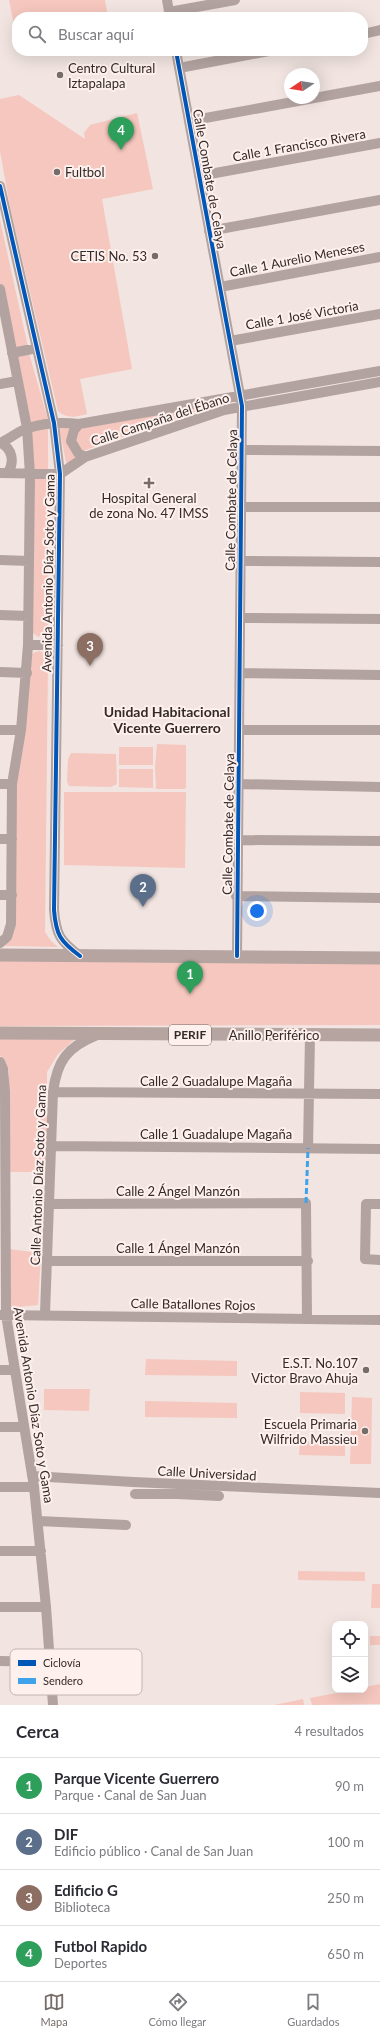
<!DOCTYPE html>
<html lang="es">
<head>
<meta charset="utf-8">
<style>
	:root { --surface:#fff; --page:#f7f7f7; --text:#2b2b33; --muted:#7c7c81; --line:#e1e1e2; --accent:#766c69 }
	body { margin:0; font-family:Lato,sans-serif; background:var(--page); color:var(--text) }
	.controls { position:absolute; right:12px; bottom:12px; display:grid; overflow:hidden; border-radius:8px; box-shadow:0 4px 16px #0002 }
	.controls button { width:36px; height:36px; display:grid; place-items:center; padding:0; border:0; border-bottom:1px solid var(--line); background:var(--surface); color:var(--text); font:20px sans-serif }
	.compass { position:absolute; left:284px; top:68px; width:36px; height:36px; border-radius:50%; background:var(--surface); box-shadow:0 4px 16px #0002; rotate:258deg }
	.you { position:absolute; left:257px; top:911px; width:14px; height:14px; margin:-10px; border:3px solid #fff; border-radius:50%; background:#1a73e8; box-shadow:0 0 0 6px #1a73e833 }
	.badge { display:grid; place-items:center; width:26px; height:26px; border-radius:50%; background:var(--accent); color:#fff; font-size:13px; font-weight:700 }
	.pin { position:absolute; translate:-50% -33px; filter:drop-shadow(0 1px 2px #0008) }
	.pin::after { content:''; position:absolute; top:21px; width:14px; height:12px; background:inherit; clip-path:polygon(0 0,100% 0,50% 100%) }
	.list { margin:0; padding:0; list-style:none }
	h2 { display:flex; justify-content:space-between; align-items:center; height:52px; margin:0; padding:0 16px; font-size:17px }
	h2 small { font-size:13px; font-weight:400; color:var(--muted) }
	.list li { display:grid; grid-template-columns:26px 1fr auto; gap:12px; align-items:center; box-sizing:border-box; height:56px; padding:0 16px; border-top:1px solid var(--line) }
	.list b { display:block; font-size:15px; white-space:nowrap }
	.list p { margin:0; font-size:13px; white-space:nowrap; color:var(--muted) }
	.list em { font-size:13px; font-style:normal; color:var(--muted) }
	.icon { flex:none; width:22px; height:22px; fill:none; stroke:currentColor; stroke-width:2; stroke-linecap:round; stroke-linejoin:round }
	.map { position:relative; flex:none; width:380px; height:1705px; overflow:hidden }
	.search { position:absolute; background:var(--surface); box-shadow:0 4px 16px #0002; left:12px; right:12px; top:12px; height:44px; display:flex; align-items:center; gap:10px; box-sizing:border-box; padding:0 14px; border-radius:16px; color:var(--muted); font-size:15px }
	.sheet { height:276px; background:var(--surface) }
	nav { display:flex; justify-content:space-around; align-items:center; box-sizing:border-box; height:56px; border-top:1px solid var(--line); background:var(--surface); font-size:11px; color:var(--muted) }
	nav a { display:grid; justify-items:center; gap:2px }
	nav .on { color:var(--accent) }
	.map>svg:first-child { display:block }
</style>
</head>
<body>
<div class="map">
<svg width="380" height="1705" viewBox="0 0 380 1705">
	<rect width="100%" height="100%" fill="#f1e4e1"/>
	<path fill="#f5c7be" d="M 9,0 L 105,0 L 108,17 L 17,17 L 16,35 Z
		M 19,95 L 85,139 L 84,133 L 90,125 L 137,113 L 153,189 L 102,199 L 132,369 L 80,379 L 87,414 C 76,417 67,419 58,411 L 10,207 L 0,151 L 0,99 Z
		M 0,220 L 28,347 L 12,350 L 0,284 Z
		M 29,353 L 48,420 L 26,425 L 13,356 Z
		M 223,402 L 83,451 L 77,447 L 74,434 L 78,429 Z
		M 48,427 L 48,626 L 46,633 L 38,637 L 32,632 L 31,430 Z
		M 59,427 L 71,428 C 66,439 68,451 78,459 L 67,467 Z
		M 39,651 L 45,653 L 48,658 L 45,932 L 51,941 L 58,947 L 5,946 L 12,932 L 14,787 L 30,659 L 33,653 Z
		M 157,744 L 186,745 L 186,788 L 184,789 L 156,789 L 155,767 Z
		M 119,747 L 153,747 L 153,765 L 119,765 Z
		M 71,753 L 116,754 L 117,784 L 111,787 L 69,786 L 67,782 L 68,759 Z
		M 119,769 L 153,769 L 153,788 L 119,787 Z
		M 64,792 L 186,792 L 185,868 L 64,865 Z
		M 0,959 L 380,964 L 380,1025 L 0,1026 Z
		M 0,1039 L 75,1039 L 58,1054 L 47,1072 L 47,1172 L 8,1172 L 9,1071 L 0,1055 Z
		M 8,1249 L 41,1253 L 38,1305 L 8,1308 Z
		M 146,1359 L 237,1361 L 237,1376 L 145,1375 Z
		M 44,1389 L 90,1389 L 89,1411 L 44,1410 Z
		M 300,1392 L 345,1393 L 345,1414 L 300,1413 Z
		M 352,1397 L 372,1398 L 371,1464 L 350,1464 Z
		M 145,1401 L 237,1403 L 237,1418 L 145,1417 Z
		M 300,1441 L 345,1443 L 345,1456 L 299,1455 Z
		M 298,1571 L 365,1572 L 365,1581 L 298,1580 Z
		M 372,1584 L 380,1584 L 380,1608 L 371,1608 Z
		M 370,1636 L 380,1636 L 380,1645 L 370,1645 Z
		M 380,1684 L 380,1704 L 312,1705 L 310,1698 L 352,1690 L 365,1690 L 365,1687 Z
		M 303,1699 L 304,1705 L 274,1705 Z"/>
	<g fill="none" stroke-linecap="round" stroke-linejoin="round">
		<path stroke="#b2a3a0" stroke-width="10" d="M 167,0 L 170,17
			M 169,12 L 235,0
			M 363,34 L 380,30
			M 176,51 L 242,406 L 237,956
			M 179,68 L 269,51
			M 189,121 L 380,86
			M 199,176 L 380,143
			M 0,186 L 54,423 L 60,474 L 54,910 C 56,935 60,941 80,956
			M 209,231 L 380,200
			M 220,287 L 380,257
			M 0,289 L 27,428 L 30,475 L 28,645 L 21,730 L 12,784 L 11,924 L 7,937 L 0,943
			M 230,341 L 380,314
			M 12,353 L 37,348
			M 0,384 L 17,381
			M 79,424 L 74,430 L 71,441 L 78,453 L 85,457
			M 0,443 C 9,439 20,430 28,428 C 44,423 62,422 79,424 L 380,371
			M 1,443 C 12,449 15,461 8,473
			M 242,450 L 380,451
			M 0,473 L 60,474 L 85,457 L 224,410 L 380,382
			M 242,507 L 380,507
			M 0,560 L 29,561
			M 241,561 L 380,562
			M 0,615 L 28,616
			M 240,618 L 380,619
			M 28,645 L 58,645
			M 0,672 L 27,673
			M 240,673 L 380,675
			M 0,730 L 21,730
			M 240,730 L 380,730
			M 0,784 L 12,784
			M 238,784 L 380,787
			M 0,839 L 12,839
			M 237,840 L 380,841
			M 0,895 L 12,895
			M 236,896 L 380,898
			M 0,1062 L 3,1069 L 5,1092 L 6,1315 L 34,1487 L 46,1607 L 53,1705
			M 53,1092 L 380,1094
			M 52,1146 L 380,1149
			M 308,1148 L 310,1035
			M 49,1204 L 306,1203 L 307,1318
			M 380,1204 L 366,1204 L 365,1259 L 380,1260
			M 48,1261 L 308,1261
			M 45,1314 L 53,1092 C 57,1061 67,1047 97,1035
			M 0,1315 L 380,1320
			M 0,1370 L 14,1370
			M 0,1427 L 24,1427
			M 32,1476 L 133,1482 L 380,1493
			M 0,1487 L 34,1487
			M 135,1494 L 177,1494 L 177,1484
			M 177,1494 L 219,1496
			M 38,1521 L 126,1525
			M 0,1551 L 41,1551
			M 0,1607 L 46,1607
			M 0,1661 L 50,1662"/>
		<path stroke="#b6a4a1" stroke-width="13" d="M 0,955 L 380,958
			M 0,1033 L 380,1035"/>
		<path stroke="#3ea3eb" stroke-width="3" stroke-dasharray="6 3" stroke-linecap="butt" d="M 306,1203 L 308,1148"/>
		<defs>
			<path id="cycleway" d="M 176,51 L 242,406 L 237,956
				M 0,186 L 54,423 L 60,474 L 54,910 C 56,935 60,941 80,956"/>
		</defs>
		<use href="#cycleway" stroke="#fef0ed" stroke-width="6"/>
		<use href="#cycleway" stroke="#0057b8" stroke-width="4"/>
	</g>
	<g fill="#766c69" stroke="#fef0ed" stroke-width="1.5">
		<circle cx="60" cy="75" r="4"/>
		<circle cx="57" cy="172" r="4"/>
		<circle cx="155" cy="256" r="4"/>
		<path d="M147 477h4v4h4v4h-4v4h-4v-4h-4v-4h4z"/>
		<circle cx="366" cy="1370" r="4"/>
		<circle cx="365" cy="1431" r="4"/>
	</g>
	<g text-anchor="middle" stroke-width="4" stroke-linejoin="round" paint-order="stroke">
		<rect fill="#fef0ed" stroke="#716664" stroke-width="1" x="169" y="1025" width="42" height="20" rx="3"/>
		<g font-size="12" font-weight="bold" fill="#342b29">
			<text x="190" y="1039">PERIF</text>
		</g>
		<g font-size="13" fill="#342b29" stroke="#fef0ed" text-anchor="end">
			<text x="68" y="73" text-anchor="start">Centro Cultural<tspan x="68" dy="15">Iztapalapa</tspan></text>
			<text x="65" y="177" text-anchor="start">Fultbol</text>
			<text x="147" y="261">CETIS No. 53</text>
			<text x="149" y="503" text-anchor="middle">Hospital General<tspan x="149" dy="15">de zona No. 47 IMSS</tspan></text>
			<text x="358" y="1368">E.S.T. No.107<tspan x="358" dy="15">Victor Bravo Ahuja</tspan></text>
			<text x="357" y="1429">Escuela Primaria<tspan x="357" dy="15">Wilfrido Massieu</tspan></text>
		</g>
		<g font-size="13" fill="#342b29" stroke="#fef0ed">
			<text transform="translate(299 145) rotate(-10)" y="5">Calle 1 Francisco Rivera</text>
			<text transform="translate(210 179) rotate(80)" y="5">Calle Combate de Celaya</text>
			<text transform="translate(297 259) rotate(-11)" y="5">Calle 1 Aurelio Meneses</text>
			<text transform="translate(302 315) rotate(-10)" y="5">Calle 1 José Victoria</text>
			<text transform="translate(160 419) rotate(-18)" y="5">Calle Campaña del Ébano</text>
			<text transform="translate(231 500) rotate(-89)" y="5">Calle Combate de Celaya</text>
			<text transform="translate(48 573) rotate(-89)" y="5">Avenida Antonio Díaz Soto y Gama</text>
			<text transform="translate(228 824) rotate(-89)" y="5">Calle Combate de Celaya</text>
			<text x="274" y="1040">Anillo Periférico</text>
			<text x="216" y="1086">Calle 2 Guadalupe Magaña</text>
			<text x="216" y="1139">Calle 1 Guadalupe Magaña</text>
			<text transform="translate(38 1175) rotate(-88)" y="5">Calle Antonio Díaz Soto y Gama</text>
			<text x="178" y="1196">Calle 2 Ángel Manzón</text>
			<text x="178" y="1253">Calle 1 Ángel Manzón</text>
			<text transform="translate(193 1304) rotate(1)" y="5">Calle Batallones Rojos</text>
			<text transform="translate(34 1405) rotate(81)" y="5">Avenida Antonio Díaz Soto y Gama</text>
			<text transform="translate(207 1473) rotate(3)" y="5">Calle Universidad</text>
		</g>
		<g font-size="14" font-weight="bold" fill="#342b29" stroke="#fef0ed">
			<text x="167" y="717">Unidad Habitacional<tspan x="167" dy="16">Vicente Guerrero</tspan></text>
		</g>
	</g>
	<rect x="10" y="1649" width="132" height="46" rx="6" fill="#fef0ed" stroke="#c1b5b2" stroke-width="1"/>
	<rect x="18" y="1660" width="18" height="6" fill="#0057b8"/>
	<rect x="18" y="1678" width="18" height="6" fill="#3ea3eb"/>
	<g font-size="11" fill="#342b29">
		<text x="43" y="1667">Ciclovía</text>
		<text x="43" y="1685">Sendero</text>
	</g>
</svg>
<div class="controls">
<button><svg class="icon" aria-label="locate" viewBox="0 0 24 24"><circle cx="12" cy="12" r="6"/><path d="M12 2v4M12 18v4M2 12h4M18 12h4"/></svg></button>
<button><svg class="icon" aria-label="layers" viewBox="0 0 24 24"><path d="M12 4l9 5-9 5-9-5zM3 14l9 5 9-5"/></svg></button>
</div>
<svg class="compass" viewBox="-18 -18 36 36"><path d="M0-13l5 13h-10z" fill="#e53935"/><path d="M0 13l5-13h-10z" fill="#7c7c81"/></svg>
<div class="you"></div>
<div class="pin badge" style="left:190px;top:994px;background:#2e9e5b">1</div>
<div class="pin badge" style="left:143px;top:907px;background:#5c6f8a">2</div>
<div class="pin badge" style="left:90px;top:666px;background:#8d6e63">3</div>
<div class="pin badge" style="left:121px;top:150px;background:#2e9e5b">4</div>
<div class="search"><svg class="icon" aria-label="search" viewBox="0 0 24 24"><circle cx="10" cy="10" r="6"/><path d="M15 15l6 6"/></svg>Buscar aquí</div>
</div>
<section class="sheet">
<h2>Cerca<small>4 resultados</small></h2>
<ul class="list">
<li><span class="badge" style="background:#2e9e5b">1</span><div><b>Parque Vicente Guerrero</b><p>Parque · Canal de San Juan</p></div><em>90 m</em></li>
<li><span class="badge" style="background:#5c6f8a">2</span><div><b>DIF</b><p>Edificio público · Canal de San Juan</p></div><em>100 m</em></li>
<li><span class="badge" style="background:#8d6e63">3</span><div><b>Edificio G</b><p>Biblioteca</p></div><em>250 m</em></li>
<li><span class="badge" style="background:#2e9e5b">4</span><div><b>Futbol Rapido</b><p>Deportes</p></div><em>650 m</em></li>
</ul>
</section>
<nav>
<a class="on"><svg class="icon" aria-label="map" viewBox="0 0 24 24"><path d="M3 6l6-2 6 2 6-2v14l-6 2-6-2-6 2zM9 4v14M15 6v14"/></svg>Mapa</a>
<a><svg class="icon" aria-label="directions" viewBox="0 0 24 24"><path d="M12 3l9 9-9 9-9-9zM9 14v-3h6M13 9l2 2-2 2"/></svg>Cómo llegar</a>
<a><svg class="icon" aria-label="saved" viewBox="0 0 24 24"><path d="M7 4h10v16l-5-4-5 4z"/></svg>Guardados</a>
</nav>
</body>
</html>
